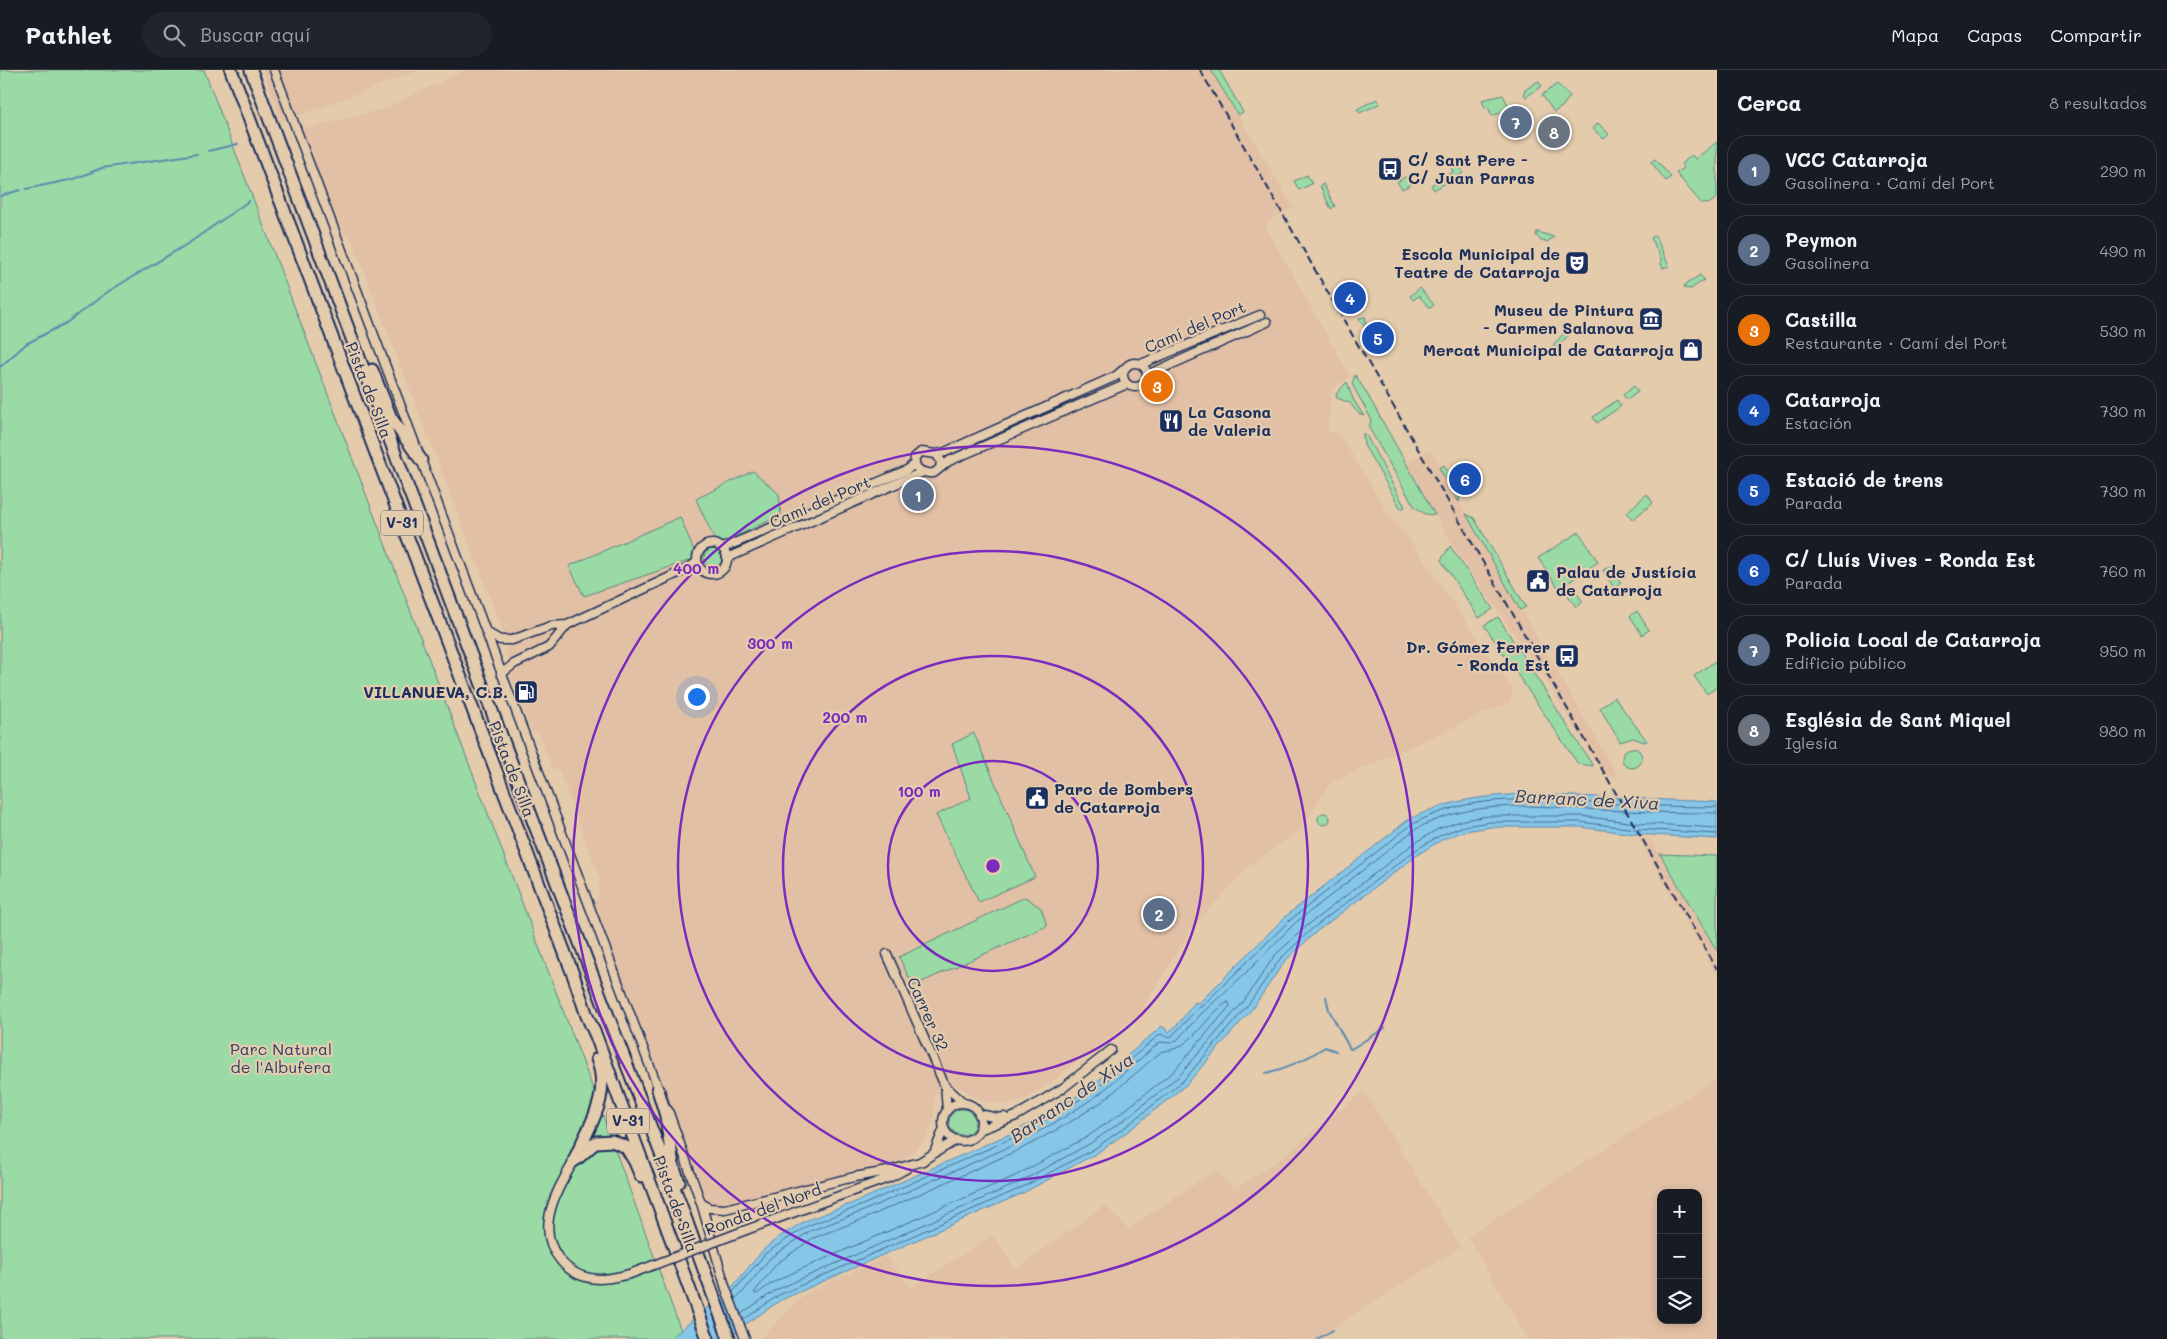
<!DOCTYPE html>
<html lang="es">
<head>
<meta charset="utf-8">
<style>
	:root { --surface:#171b24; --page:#20242c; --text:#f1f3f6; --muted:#9ea1a6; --line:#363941; --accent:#1a73e8 }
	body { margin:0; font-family:Mali,sans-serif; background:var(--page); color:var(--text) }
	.controls { position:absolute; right:15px; bottom:15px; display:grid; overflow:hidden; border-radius:10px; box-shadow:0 2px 8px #0003 }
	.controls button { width:45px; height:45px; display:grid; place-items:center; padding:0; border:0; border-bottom:1px solid var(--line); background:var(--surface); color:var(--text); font:25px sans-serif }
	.you { position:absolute; left:696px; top:626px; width:18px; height:18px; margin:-12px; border:4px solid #fff; border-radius:50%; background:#1a73e8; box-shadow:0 0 0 8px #1a73e833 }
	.badge { display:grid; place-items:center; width:32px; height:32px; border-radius:50%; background:var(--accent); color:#fff; font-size:16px; font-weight:700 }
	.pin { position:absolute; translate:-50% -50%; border:2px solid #fff; box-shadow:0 1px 5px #0006 }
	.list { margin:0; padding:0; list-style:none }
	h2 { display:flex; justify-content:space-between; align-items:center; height:65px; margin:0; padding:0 20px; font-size:21px }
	h2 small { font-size:16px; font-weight:400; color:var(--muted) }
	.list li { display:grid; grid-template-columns:32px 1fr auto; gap:15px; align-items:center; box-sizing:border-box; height:70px; margin:0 10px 10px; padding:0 10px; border:1px solid var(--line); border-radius:20px }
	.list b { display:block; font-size:19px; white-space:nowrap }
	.list p { margin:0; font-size:16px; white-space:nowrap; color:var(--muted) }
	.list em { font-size:16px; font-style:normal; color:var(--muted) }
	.icon { flex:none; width:28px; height:28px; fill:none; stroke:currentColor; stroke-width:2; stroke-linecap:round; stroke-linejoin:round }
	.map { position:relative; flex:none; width:1717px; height:1269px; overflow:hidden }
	header { display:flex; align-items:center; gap:30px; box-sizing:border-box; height:70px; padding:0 25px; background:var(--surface); border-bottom:1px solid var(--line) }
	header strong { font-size:24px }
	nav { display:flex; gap:28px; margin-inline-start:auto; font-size:18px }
	.search { width:350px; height:45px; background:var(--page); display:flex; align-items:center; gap:12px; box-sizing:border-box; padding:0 18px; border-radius:28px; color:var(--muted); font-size:19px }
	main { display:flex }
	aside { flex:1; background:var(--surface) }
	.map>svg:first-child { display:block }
</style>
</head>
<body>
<header>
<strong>Pathlet</strong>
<div class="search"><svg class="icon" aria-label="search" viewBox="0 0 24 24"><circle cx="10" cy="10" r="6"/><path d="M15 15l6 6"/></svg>Buscar aquí</div>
<nav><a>Mapa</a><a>Capas</a><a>Compartir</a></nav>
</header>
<main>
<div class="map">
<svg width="1717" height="1269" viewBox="0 0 1717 1269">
	<rect width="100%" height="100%" fill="#e4cbac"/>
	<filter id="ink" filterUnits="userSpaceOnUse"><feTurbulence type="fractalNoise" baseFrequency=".02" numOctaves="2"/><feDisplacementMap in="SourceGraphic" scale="10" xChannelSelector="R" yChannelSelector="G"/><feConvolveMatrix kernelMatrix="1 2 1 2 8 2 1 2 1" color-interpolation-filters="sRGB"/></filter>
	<g filter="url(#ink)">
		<path fill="#e2c0a5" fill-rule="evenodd" d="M 263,0 L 420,0 L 282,52 Z
			M 465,0 L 1211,0 L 1293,137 L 1267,151 L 1268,153 L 1265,156 L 1350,306 L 1331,320 L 1328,360 L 1340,365 L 1390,447 L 1412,473 L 1513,620 L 1510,632 L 1330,713 L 1300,760 L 1248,797 L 1192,858 L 1139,944 L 1039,1021 L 1022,1031 L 1006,1034 L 992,1033 L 980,1030 L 961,1018 L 934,1024 L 934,1048 L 925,1071 L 906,1088 L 888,1097 L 851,1103 L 723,1134 L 708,1132 L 596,838 L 595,832 L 598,826 L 600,809 L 558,698 L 552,700 L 538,661 L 532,663 L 510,605 L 502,558 L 350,165 L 342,167 L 302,59 L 384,39 Z
			M 1430,380 L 1459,432 L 1619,708 L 1603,704 L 1543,605 L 1455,479 L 1429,434 L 1406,394 Z
			M 1639,769 L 1651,769 L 1717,883 L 1717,906 Z
			M 1717,1008 L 1717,1269 L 1528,1269 L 1467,1166 ZM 1661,1123 L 1698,1123 L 1698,1250 L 1661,1250 Z
			M 1364,1021 L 1461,1177 L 1316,1269 L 760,1269 L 804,1225 L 886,1186 L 911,1218 L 993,1165 L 1016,1200 L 1105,1135 L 1128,1159 L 1216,1100 L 1234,1120 L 1277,1091 Z"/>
		<path fill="#99daa5" stroke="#5a8482" d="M 0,0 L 204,0 L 592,1016 L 684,1269 L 0,1269 Z
			M 1211,0 L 1219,0 L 1243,42 L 1238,45 Z
			M 1538,11 L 1542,16 L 1526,27 L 1524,24 L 1525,20 Z
			M 1557,14 L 1570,26 L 1562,37 L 1554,42 L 1542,25 Z
			M 1503,25 L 1510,39 L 1492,46 L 1488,37 L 1485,38 L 1482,30 Z
			M 1377,29 L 1379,34 L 1360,43 L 1357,39 Z
			M 1598,53 L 1609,64 L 1604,69 L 1593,59 Z
			M 1717,72 L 1717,128 L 1708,134 L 1701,133 L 1676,103 L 1684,98 L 1681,94 L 1692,85 L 1695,89 Z
			M 1655,89 L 1671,107 L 1666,111 L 1651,92 Z
			M 1460,93 L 1463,103 L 1434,120 L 1431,115 L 1453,102 L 1451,97 Z
			M 1307,105 L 1312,114 L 1299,120 L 1294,111 Z
			M 1407,106 L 1412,114 L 1402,119 L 1397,112 Z
			M 1323,114 L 1335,136 L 1331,139 L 1320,116 Z
			M 1537,162 L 1538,162 L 1554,167 L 1547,172 L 1541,171 L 1536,165 Z
			M 1655,165 L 1669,196 L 1663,198 L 1660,192 L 1662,191 L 1651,168 Z
			M 1700,205 L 1704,210 L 1691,219 L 1684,218 L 1685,215 Z
			M 1420,218 L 1434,235 L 1430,238 L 1419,226 L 1413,230 L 1410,226 Z
			M 1366,247 C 1363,258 1375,270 1377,281 L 1374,284 L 1369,275 L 1373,272 L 1359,248 Z
			M 1568,259 L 1571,263 L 1555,278 L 1553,275 Z
			M 1355,305 L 1366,322 L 1435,445 L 1425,444 L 1414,436 L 1369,358 L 1371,349 L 1369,345 L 1352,314 Z
			M 1347,312 L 1353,329 L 1364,346 L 1359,344 L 1350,333 L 1337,328 L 1336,324 Z
			M 1634,316 L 1638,322 L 1627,330 L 1623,325 Z
			M 1617,330 L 1621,336 L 1597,353 L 1593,347 Z
			M 1363,363 L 1367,367 L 1405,437 L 1401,439 L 1364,375 Z
			M 1444,395 L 1460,423 L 1459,432 L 1439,398 Z
			M 753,401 L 779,424 L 781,445 L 717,475 L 696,429 Z
			M 1647,424 L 1653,433 L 1632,450 L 1627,442 Z
			M 1466,444 L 1474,448 L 1526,537 L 1520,540 Z
			M 680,447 L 697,488 L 584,526 L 569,496 Z
			M 1579,462 L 1598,492 L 1559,519 L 1538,488 Z
			M 1450,476 L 1493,539 L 1479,548 L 1441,490 Z
			M704 488a9 9 0 1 1 18 0a9 9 0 1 1-18 0Z
			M 1610,496 L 1621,513 L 1614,518 L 1603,500 Z
			M 1574,519 L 1583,532 L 1576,537 L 1567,524 Z
			M 1637,541 L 1649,560 L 1642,565 L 1630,546 Z
			M 1498,547 L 1593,696 L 1578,694 L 1484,555 Z
			M 1717,590 L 1717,617 L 1707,624 L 1694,606 Z
			M 1614,627 L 1647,671 L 1645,672 L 1633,668 L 1620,672 L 1600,638 Z
			M 974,663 L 1035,807 L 979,832 L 936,745 L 971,728 L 952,674 Z
			M1622 688a10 10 0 1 1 20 0a10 10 0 1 1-20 0Z
			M1318 749a6 6 0 1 1 12 0a6 6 0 1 1-12 0Z
			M 1660,784 L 1717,786 L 1717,881 Z
			M 1025,827 L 1041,838 L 1047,856 L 913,916 L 899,887 Z
			M949 1052a13 13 0 1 1 26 0a13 13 0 1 1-26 0Z"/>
		<path fill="#86c7e7" stroke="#5b8ab0" d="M 1526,724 L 1717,732 L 1717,769 L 1635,764 L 1580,757 L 1491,757 L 1465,761 L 1443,769 L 1420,783 L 1316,862 L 1284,892 L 1253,938 L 1187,1014 L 1131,1059 L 1097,1083 L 1023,1123 L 781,1230 L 746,1254 L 728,1269 L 670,1269 L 734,1215 L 763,1180 L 779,1167 L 805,1151 L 858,1131 L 1014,1062 L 1058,1038 L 1092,1016 L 1162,956 L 1169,962 L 1178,954 L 1195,932 L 1199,933 L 1286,846 L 1408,750 C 1446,730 1484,726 1526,724 Z"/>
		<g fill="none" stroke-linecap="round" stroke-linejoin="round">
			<path stroke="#466c95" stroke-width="1" d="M 1228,932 L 1230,936 L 1174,1001 L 1120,1044 L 1087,1067 L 1015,1106 L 799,1200 L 772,1213 L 757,1224 L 754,1223 L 776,1194 L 813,1168 L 866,1148 L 1023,1078 L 1067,1054 L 1103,1031 L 1162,981 C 1192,981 1204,946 1228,932 Z
				M 733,1222 L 766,1183 L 807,1156 L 860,1136 L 1017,1066 L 1060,1042 L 1095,1020 L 1160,964 L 1168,967 L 1172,966 L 1197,939 L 1202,936 L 1290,850 L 1411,755 C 1468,723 1532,729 1594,733 C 1635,735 1676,737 1717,737
				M 735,1229 L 743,1222 L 770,1188 L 810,1161 L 863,1141 L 1020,1072 L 1063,1048 L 1098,1025 L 1160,972 L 1170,973 L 1176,971 L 1201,944 L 1252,897 L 1294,854 L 1414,760 C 1472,728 1538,736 1602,740 C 1640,742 1679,743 1717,743
				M 741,1244 L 776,1220 L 1018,1113 L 1091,1073 L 1124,1050 L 1179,1006 L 1244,931 L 1275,885 L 1309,854 L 1413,774 L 1438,759 L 1463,750 L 1489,746 L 1581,746 L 1636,753 L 1717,758
				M 743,1250 L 779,1225 L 1021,1118 L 1094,1079 L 1128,1055 L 1184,1010 L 1248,935 L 1280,889 L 1313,858 L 1417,779 L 1441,765 L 1464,756 L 1490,752 L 1580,752 L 1636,759 L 1717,764"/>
			<path stroke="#5b8ab0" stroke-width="2" d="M 208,81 L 238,74
				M 26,119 L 74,109 L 102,98 L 197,84
				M 0,126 L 20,120
				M 0,297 L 26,274 L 66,253 L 109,221 L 189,173 L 249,131
				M 1326,927 L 1329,940 L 1350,979
				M 1351,979 L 1385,958
				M 1266,1003 C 1288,998 1307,989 1325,977 L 1336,981
				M 1317,1269 L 1333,1260"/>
			<defs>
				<path id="tertiary" d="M 274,0 L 660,1023
					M1123 305a12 12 0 1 1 24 0a12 12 0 1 1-24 0Z
					M 1141,294 L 1260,245
					M 1146,309 L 1154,302 L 1267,252
					M 936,384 L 945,382 L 1116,306 L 1123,300
					M 940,398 L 941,391 L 936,384 L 921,382 L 915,387 C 913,399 922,404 934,403 L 949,391 L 1127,314
					M697 489a15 15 0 1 1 30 0a15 15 0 1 1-30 0Z
					M 723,478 L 907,400 L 914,394
					M 727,488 L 923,402
					M 486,562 L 500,570 L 512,570 L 551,556 L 567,555 L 687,499 L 697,492
					M 501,604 L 514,594 L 549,577 L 567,555
					M 887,884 L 945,1016 L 964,1033
					M 945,1016 L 947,1040
					M943 1052a19 19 0 1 1 38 0a19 19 0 1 1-38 0Z
					M 668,1040 L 701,1133 L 726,1219 L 745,1269
					M 979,1044 L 998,1048 L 1004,1047
					M 979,1060 L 1016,1046 L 1063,1018 L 1111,980
					M 934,1083 L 944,1058
					M 574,1091 C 564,1108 552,1128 549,1148 C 544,1180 567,1208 599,1209 C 610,1209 620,1206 630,1204
					M 920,1092 L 956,1070
					M 701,1133 L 709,1138 L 725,1139 L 854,1107 L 888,1101 L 923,1091
					M 746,1160 L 891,1107 L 906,1099"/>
				<path id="motorway" d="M 231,0 L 574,907 L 587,946 L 596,966 L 708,1269
					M 251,0 L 534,753 L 681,1136 L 729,1269
					M 372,300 L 391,348 L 421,390
					M 658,1020 L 666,1046 L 673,1096 L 679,1112
					M 577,1089 L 596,1072 L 612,1071 L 626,1077 L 635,1092 L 641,1106
					M 574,1091 C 588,1056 612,1028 597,989"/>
			</defs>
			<use href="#tertiary" stroke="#1b2f5e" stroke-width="11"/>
			<use href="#motorway" stroke="#1b2f5e" stroke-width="15"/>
			<use href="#tertiary" stroke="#e4cbac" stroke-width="8"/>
			<use href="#motorway" stroke="#e4cbac" stroke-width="11"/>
			<path stroke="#1b2f5e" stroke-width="2" stroke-dasharray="8 4" stroke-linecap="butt" d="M 1200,0 L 1717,899"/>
			<defs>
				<path id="tertiary-bridge" d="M 630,1204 L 746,1160"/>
			</defs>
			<use href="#tertiary-bridge" stroke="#1b2f5e" stroke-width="11" stroke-linecap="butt"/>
			<use href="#tertiary-bridge" stroke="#e4cbac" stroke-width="8"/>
		</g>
	</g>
	<g fill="none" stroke="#7b2cbf" stroke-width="2.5">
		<circle cx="993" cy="796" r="105"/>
		<circle cx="993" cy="796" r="210"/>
		<circle cx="993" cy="796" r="315"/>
		<circle cx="993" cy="796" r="420"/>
	</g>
	<defs>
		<symbol id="bus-square" viewBox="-11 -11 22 22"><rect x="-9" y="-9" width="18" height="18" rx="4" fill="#1b2f5e" stroke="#e4cbac"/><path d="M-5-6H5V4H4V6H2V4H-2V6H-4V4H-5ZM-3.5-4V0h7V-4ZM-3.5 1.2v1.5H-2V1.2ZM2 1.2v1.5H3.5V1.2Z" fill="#fff"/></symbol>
		<symbol id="theatre-square" viewBox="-11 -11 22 22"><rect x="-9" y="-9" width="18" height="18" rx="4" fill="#1b2f5e" stroke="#e4cbac"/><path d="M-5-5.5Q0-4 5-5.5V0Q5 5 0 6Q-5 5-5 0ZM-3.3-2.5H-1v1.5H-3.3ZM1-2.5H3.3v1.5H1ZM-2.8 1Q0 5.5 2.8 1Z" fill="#fff"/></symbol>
		<symbol id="museum-square" viewBox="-11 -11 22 22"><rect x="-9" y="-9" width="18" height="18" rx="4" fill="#1b2f5e" stroke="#e4cbac"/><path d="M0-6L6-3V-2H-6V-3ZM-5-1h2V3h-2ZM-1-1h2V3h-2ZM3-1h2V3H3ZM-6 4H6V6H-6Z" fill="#fff"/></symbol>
		<symbol id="shop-square" viewBox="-11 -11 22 22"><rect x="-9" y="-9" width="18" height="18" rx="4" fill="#1b2f5e" stroke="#e4cbac"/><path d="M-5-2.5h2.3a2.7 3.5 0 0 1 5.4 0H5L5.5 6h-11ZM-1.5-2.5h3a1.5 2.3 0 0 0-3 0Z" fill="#fff"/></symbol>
		<symbol id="restaurant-square" viewBox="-11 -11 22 22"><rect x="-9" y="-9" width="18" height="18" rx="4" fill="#1b2f5e" stroke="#e4cbac"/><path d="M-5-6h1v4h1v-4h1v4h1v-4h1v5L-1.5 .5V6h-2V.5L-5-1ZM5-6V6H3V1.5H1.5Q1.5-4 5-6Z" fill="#fff"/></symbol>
		<symbol id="civic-square" viewBox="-11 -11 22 22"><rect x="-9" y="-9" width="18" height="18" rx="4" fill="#1b2f5e" stroke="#e4cbac"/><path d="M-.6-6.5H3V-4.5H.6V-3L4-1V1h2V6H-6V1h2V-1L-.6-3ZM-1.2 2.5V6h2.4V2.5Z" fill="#fff"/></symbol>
		<symbol id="fuel-square" viewBox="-11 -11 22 22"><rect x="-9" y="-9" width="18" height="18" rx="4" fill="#1b2f5e" stroke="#e4cbac"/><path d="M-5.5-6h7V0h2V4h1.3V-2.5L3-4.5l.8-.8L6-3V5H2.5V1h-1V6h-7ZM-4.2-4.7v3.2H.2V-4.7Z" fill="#fff"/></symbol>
	</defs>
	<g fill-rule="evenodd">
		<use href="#bus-square" x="1376" y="85" width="28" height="28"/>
		<use href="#theatre-square" x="1563" y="179" width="28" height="28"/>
		<use href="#museum-square" x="1637" y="235" width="28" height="28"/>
		<use href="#shop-square" x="1677" y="266" width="28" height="28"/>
		<use href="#restaurant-square" x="1157" y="337" width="28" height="28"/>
		<use href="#civic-square" x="1524" y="497" width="28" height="28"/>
		<use href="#bus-square" x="1553" y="572" width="28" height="28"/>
		<use href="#fuel-square" x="512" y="608" width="28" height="28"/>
		<use href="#civic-square" x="1023" y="714" width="28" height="28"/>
	</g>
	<g text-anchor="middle" stroke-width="4.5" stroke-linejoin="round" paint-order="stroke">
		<g fill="#e4cbac" stroke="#575e75" stroke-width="1">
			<rect x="381" y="440.5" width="42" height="25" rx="4"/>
			<rect x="607" y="1038.5" width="42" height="25" rx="4"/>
		</g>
		<g font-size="15" font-weight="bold" fill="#1b2f5e">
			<text x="402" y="458">V-31</text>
			<text x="628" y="1056">V-31</text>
		</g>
		<g font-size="16" font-weight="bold" fill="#1b2f5e" stroke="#e4cbac" text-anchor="end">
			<text x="1408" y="96" text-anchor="start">C/ Sant Pere -<tspan x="1408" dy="18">C/ Juan Parras</tspan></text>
			<text x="1560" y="190">Escola Municipal de<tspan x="1560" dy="18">Teatre de Catarroja</tspan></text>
			<text x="1634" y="246">Museu de Pintura<tspan x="1634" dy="18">- Carmen Salanova</tspan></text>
			<text x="1674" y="286">Mercat Municipal de Catarroja</text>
			<text x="1188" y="348" text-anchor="start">La Casona<tspan x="1188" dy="18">de Valeria</tspan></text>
			<text x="1556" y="508" text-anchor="start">Palau de Justícia<tspan x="1556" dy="18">de Catarroja</tspan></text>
			<text x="1550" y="583">Dr. Gómez Ferrer<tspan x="1550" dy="18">- Ronda Est</tspan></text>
			<text x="508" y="628">VILLANUEVA, C.B.</text>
			<text x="1054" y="725" text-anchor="start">Parc de Bombers<tspan x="1054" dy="18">de Catarroja</tspan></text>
		</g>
		<g font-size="16" fill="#1b2f5e" stroke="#e4cbac">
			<text transform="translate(1195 257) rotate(-23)" y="6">Camí del Port</text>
			<text transform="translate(369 320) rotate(69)" y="6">Pista de Silla</text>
			<text transform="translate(820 432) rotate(-23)" y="6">Camí del Port</text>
			<text transform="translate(512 699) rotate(69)" y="6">Pista de Silla</text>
			<text transform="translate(928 944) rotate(66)" y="6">Carrer 32</text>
			<text transform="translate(676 1134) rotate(70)" y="6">Pista de Silla</text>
			<text transform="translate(763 1139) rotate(-20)" y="6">Ronda del Nord</text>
		</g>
		<g font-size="16" fill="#284065" stroke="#e4cbac">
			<text x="281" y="985">Parc Natural<tspan x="281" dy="18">de l'Albufera</tspan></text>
		</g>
		<g font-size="18" font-style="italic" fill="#263e6c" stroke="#e4cbac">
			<text transform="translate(1587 730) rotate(3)" y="6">Barranc de Xiva</text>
			<text transform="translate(1072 1028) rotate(-34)" y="6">Barranc de Xiva</text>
		</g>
	</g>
	<circle cx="993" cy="796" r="8" fill="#7b2cbf" stroke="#e4cbac" stroke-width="2.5"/>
	<g font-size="15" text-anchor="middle" font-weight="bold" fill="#7b2cbf" stroke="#e4cbac" stroke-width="4.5" stroke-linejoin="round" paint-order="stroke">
		<text x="696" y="504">400 m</text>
		<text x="770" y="579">300 m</text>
		<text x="845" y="653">200 m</text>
		<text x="919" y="727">100 m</text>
	</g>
</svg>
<div class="controls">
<button>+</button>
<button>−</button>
<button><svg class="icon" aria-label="layers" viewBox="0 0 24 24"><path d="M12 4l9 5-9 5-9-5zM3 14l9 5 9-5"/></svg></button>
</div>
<div class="you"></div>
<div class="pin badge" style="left:918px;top:425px;background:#5c6f8a">1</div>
<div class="pin badge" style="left:1159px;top:844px;background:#5c6f8a">2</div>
<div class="pin badge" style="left:1157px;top:316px;background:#e8710a">3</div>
<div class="pin badge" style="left:1350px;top:228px;background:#1a4fb4">4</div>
<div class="pin badge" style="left:1378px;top:268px;background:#1a4fb4">5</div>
<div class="pin badge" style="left:1465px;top:409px;background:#1a4fb4">6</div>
<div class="pin badge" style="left:1516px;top:52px;background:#5c6f8a">7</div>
<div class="pin badge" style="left:1554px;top:62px;background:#6b7280">8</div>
</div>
<aside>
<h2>Cerca<small>8 resultados</small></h2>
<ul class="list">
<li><span class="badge" style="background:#5c6f8a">1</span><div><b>VCC Catarroja</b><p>Gasolinera · Camí del Port</p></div><em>290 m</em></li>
<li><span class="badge" style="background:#5c6f8a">2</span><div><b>Peymon</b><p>Gasolinera</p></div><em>490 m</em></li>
<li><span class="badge" style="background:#e8710a">3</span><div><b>Castilla</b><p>Restaurante · Camí del Port</p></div><em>530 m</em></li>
<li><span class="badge" style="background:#1a4fb4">4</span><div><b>Catarroja</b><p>Estación</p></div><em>730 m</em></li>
<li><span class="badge" style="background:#1a4fb4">5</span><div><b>Estació de trens</b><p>Parada</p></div><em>730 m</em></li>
<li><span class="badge" style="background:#1a4fb4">6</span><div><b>C/ Lluís Vives - Ronda Est</b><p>Parada</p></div><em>760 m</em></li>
<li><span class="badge" style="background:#5c6f8a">7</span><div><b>Policia Local de Catarroja</b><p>Edificio público</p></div><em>950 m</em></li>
<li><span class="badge" style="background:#6b7280">8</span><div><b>Església de Sant Miquel</b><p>Iglesia</p></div><em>980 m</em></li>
</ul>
</aside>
</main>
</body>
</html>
